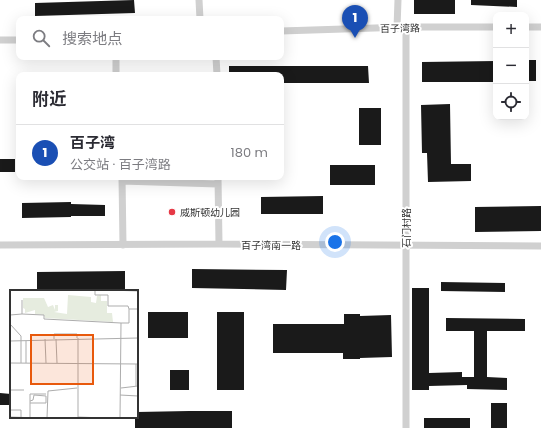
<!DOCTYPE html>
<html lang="zh">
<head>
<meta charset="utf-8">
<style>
	:root { --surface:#fff; --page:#f2f2f3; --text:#2b2b33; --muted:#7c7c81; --line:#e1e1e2; --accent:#e63946 }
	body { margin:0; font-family:Poppins,"Noto Sans SC",sans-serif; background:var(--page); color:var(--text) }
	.controls { position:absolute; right:12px; top:12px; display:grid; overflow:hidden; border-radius:8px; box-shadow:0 4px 16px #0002 }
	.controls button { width:36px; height:36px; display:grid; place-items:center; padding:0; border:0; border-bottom:1px solid var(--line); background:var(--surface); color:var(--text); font:20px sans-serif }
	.you { position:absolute; left:335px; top:242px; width:14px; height:14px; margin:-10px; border:3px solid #fff; border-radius:50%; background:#1a73e8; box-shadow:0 0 0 6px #1a73e833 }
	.badge { display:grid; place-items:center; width:26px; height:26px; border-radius:50%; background:var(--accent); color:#fff; font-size:13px; font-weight:700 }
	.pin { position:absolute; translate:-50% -33px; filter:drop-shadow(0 1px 2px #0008) }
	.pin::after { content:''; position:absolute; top:21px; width:14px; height:12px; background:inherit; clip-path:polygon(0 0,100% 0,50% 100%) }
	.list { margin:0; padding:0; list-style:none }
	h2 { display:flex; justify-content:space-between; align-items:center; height:52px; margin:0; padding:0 16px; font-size:17px }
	h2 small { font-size:13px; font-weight:400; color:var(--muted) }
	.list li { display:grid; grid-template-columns:26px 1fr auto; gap:12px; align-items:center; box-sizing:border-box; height:56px; padding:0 16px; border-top:1px solid var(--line) }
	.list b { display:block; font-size:15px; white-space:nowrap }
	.list p { margin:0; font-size:13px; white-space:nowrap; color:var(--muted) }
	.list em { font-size:13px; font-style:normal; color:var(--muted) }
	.icon { flex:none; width:22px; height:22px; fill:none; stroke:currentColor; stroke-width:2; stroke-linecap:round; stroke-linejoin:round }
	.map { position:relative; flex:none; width:541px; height:428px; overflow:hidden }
	.search { position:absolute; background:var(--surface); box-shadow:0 4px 16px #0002; left:16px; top:16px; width:268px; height:44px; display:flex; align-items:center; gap:10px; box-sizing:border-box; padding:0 14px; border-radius:8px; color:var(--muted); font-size:15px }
	.panel { position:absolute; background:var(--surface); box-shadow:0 4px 16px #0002; left:16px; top:72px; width:268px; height:108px; border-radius:8px }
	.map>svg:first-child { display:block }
</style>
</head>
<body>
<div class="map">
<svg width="541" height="428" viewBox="0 0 541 428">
	<rect width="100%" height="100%" fill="#fff"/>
	<path fill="#1a1a1a" d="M 134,0 L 135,13 L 35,16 L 35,3 Z
		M 414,0 L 455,0 L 455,14 L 414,14 Z
		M 471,0 L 517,0 L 517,7 L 471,5 Z
		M 526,60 L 536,60 L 536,81 L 526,81 Z
		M 496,61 L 496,82 L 422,82 L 422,62 Z
		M 229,66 L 368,66 L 369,83 L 281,83 L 281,75 L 229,75 Z
		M 450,104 L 451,164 L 471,164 L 471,181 L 428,182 L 427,153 L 422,153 L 421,105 Z
		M 359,108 L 381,108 L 381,145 L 359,145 Z
		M 0,159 L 15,159 L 15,172 L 0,172 Z
		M 330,165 L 375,165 L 375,185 L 330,185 Z
		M 323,196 L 323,214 L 261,214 L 261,197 Z
		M 71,202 L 71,204 L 105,205 L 105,216 L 71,216 L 71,217 L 22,218 L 22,203 Z
		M 541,206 L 541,231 L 475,232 L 475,207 Z
		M 192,269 L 287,270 L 286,290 L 192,288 Z
		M 125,271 L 125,289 L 37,290 L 37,272 Z
		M 441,282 L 505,283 L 505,292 L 441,291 Z
		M 412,288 L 429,288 L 429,373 L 462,372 L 462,377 L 474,377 L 474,331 L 446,331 L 446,318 L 525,319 L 525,331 L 487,331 L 487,377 L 507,378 L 507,390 L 467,389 L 467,385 L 429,386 L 429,390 L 412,390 Z
		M 148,312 L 188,312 L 188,338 L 148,338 Z
		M 217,312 L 244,312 L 244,390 L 217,390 Z
		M 344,314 L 360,314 L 360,316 L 391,315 L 392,357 L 360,358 L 360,359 L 343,359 L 343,353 L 273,353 L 273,324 L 344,324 Z
		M 170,370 L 189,370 L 189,390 L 170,390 Z
		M 0,393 L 11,394 L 11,405 L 0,405 Z
		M 491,403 L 507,403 L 507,428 L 491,428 Z
		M 189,411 L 232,411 L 232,428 L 135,428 L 135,417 L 137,417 L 137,412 Z
		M 424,418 L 470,418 L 470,428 L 424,428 Z"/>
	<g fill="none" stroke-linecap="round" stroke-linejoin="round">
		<path stroke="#d0d0d0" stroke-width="7" d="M 199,0 L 200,19
			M 406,27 L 406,428
			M 526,27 L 541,27
			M 397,28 L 398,0
			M 281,31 L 406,27 L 496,27
			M 0,40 L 19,40
			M 116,57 L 116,75
			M 216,57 L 217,75
			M 122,177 L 123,245
			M 218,177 L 219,244
			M 122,181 L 218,184
			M 0,245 L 219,244 L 541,246"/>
	</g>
	<circle fill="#e63946" stroke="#fff" stroke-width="1.5" cx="172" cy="212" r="4"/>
	<g text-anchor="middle" stroke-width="4" stroke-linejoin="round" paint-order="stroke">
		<g font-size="10" fill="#333" stroke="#fff">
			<text transform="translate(400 28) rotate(-1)" y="4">百子湾路</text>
			<text transform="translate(406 228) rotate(-90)" y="4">石门村路</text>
			<text x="271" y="249">百子湾南一路</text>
		</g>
		<g font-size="10" fill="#333" stroke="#fff" text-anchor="start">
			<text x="180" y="216">威斯顿幼儿园</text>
		</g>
	</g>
	<g transform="translate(10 290)">
		<rect width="128" height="128" fill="#fff"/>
		<path d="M 58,5 L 81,7 L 81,12 L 86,13 L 87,6 L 91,5 L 91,11 L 97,11 L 97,23 L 102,23 L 103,32 L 35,28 L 34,25 L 25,24 L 25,20 L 15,23 L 15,19 L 13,18 L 13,8 L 34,8 L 38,17 L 43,15 L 45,20 L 45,15 L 48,15 L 48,21 L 44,22 L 57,24 Z" fill="#e6ecdf"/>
		<path fill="none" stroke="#adadad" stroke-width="1" d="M 85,0 L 85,5 L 98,5 L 98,16 L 118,16 L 119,19M 100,0 L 128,1M 12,10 L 12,24 L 34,25 L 34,29 L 111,33 L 110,128M 0,25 L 12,24M 111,33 L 119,33 L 119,19 L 128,19M 0,34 L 11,46 L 11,73M 35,49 L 36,73M 44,49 L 44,44 L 67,44 L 67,48M 46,49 L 47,73M 0,51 L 128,48M 0,73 L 128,74M 16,73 L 16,51M 126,74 L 126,96M 111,98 L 128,96M 0,100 L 14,100M 110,105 L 128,106M 20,113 L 36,113 L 36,106 L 24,105 L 23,110 L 20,111M 0,120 L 11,120 L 11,127M 0,127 L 29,128M 68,127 L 94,128M 20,128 L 20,104 L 36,104M 37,128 L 38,101 L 67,98M 68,128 L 68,48"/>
		<path fill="#e8590c" fill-opacity="0.15" stroke="#e8590c" stroke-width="2" d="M 21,45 L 83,45 L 83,94 L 21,94 Z"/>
		<rect width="128" height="128" fill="none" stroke="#333" stroke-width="2"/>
	</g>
</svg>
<div class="controls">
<button>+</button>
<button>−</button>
<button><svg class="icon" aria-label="locate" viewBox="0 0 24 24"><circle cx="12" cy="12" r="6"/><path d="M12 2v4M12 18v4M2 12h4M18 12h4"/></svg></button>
</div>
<div class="you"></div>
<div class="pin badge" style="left:355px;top:38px;background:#1a4fb4">1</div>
<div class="search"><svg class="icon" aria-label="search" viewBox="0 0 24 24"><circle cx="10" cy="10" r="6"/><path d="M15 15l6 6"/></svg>搜索地点</div>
<section class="panel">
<h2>附近<small></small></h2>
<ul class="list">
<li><span class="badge" style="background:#1a4fb4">1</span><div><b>百子湾</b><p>公交站 · 百子湾路</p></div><em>180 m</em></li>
</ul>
</section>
</div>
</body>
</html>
